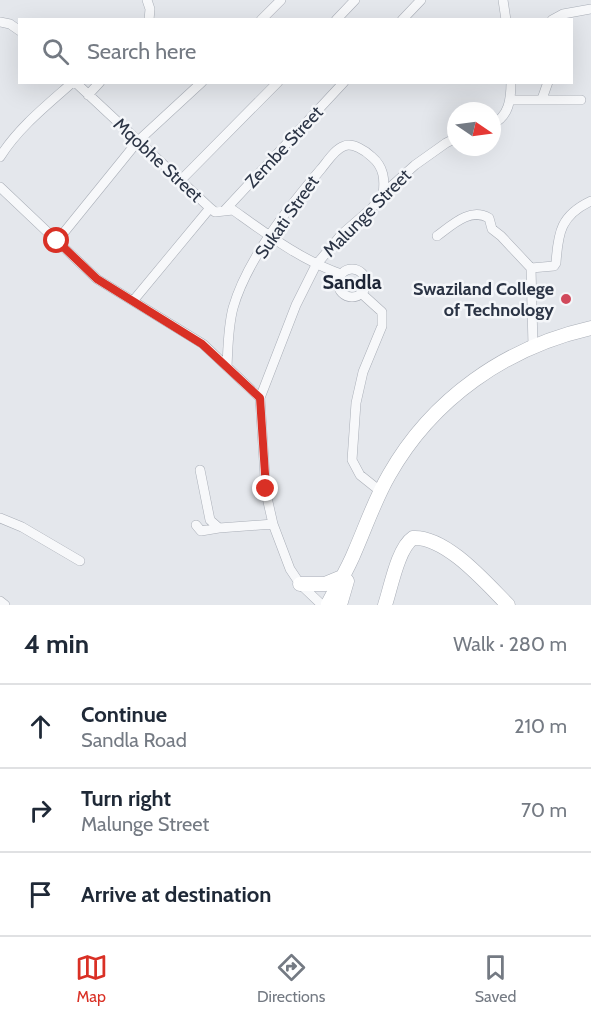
<!DOCTYPE html>
<html lang="en">
<head>
<meta charset="utf-8">
<style>
	:root { --surface:#fff; --page:#f2f2f3; --text:#1f2937; --muted:#747a83; --line:#e0e1e3; --accent:#d93025 }
	body { margin:0; font-family:Cabin,sans-serif; background:var(--page); color:var(--text) }
	.compass { position:absolute; left:447px; top:102px; width:54px; height:54px; border-radius:50%; background:var(--surface); box-shadow:0 6px 24px #0002; rotate:103deg }
	.stop { position:absolute; width:18px; height:18px; margin:-14px; border:4px solid #d93025; border-radius:50%; background:#fff }
	.stop.end { background:#d93025; border-color:#fff; box-shadow:0 2px 6px #0008 }
	.list { margin:0; padding:0; list-style:none }
	h2 { display:flex; justify-content:space-between; align-items:center; height:78px; margin:0; padding:0 24px; font-size:26px }
	h2 small { font-size:20px; font-weight:400; color:var(--muted) }
	.list li { display:grid; grid-template-columns:39px 1fr auto; gap:18px; align-items:center; box-sizing:border-box; height:84px; padding:0 24px; border-top:2px solid var(--line) }
	.list b { display:block; font-size:22px; white-space:nowrap }
	.list p { margin:0; font-size:20px; white-space:nowrap; color:var(--muted) }
	.list em { font-size:20px; font-style:normal; color:var(--muted) }
	.icon { flex:none; width:33px; height:33px; fill:none; stroke:currentColor; stroke-width:2; stroke-linecap:round; stroke-linejoin:round }
	.map { position:relative; flex:none; width:591px; height:605px; overflow:hidden }
	.search { position:absolute; background:var(--surface); box-shadow:0 6px 24px #0002; left:18px; right:18px; top:18px; height:66px; display:flex; align-items:center; gap:15px; box-sizing:border-box; padding:0 21px; border-radius:0px; color:var(--muted); font-size:22px }
	.sheet { height:330px; background:var(--surface) }
	nav { display:flex; justify-content:space-around; align-items:center; box-sizing:border-box; height:84px; border-top:2px solid var(--line); background:var(--surface); font-size:16px; color:var(--muted) }
	nav a { display:grid; justify-items:center; gap:3px }
	nav .on { color:var(--accent) }
	.map>svg:first-child { display:block }
</style>
</head>
<body>
<div class="map">
<svg width="591" height="605" viewBox="0 0 591 605">
	<rect width="100%" height="100%" fill="#e4e7ec"/>
	<g fill="none" stroke-linecap="round" stroke-linejoin="round">
		<defs>
			<path id="street" d="M 147,0 L 150,9 L 149,20
				M 503,0 L 506,20
				M 261,20 L 281,0
				M 336,20 L 355,0
				M 402,20 L 421,0
				M 552,20 L 563,14 L 591,9
				M 0,22 L 10,24 L 20,31
				M 75,82 L 210,208 L 215,212 L 233,210 C 268,235 301,260 341,274
				M 88,95 L 100,82
				M 542,99 L 548,82
				M 511,100 L 581,100
				M 492,124 C 509,117 511,99 511,82
				M 0,157 C 18,128 47,105 73,82
				M 180,181 L 278,82
				M 0,187 L 97,279 L 203,344 L 260,398
				M 224,211 L 344,82
				M 437,236 C 452,225 470,207 489,218 L 492,229 L 501,236 L 531,268
				M 57,241 L 138,141 L 202,82
				M338 283a14 14 0 1 1 28 0a14 14 0 1 1-28 0Z
				M 361,293 L 382,312 L 382,326 L 363,372 L 356,403 L 352,460 L 360,475 L 380,491
				M 133,301 L 210,208
				M 533,346 L 531,268 L 554,266 L 556,263 C 558,232 561,215 591,201
				M 227,367 C 228,347 228,327 233,308 C 247,259 289,207 321,169 C 327,162 335,149 344,146 C 352,142 366,151 372,157 C 384,167 385,180 383,194
				M 200,470 L 210,520 L 219,528 L 273,524
				M 0,518 L 22,527 L 80,561
				M 196,525 L 201,531 L 219,528
				M 0,601 L 5,605
				M 322,605 L 300,584 L 290,569 L 273,524 L 266,493 L 260,398 L 296,305 L 316,265 L 342,234 L 372,208 L 386,191 L 415,165 L 446,143 L 456,138"/>
			<path id="secondary" d="M 300,584 L 325,584 L 342,577
				M 328,604 C 337,586 348,569 355,551 C 366,526 375,499 389,475 C 432,399 506,347 591,328
				M 340,605 L 347,581
				M 385,605 C 391,587 398,548 413,538 C 446,536 486,583 508,605"/>
		</defs>
		<use href="#street" stroke="#a9aeb7" stroke-width="10"/>
		<use href="#secondary" stroke="#a9aeb7" stroke-width="15"/>
		<use href="#street" stroke="#f7f8fa" stroke-width="9"/>
		<use href="#secondary" stroke="#fff" stroke-width="14"/>
	</g>
	<g fill="none" stroke-linecap="round" stroke-linejoin="round">
		<path stroke="#d93025" stroke-width="8" d="M 57,241 L 97,279 L 202,344 L 260,398 L 266,489"/>
	</g>
	<circle fill="#d1495b" stroke="#f4f6f9" stroke-width="2" cx="566" cy="299" r="6"/>
	<g text-anchor="middle" stroke-width="5" stroke-linejoin="round" paint-order="stroke">
		<g font-size="18" fill="#2b3445" stroke="#f4f6f9">
			<text transform="translate(284 147) rotate(-47)" y="6">Zembe Street</text>
			<text transform="translate(158 160) rotate(43)" y="6">Mqobhe Street</text>
			<text transform="translate(367 213) rotate(-45)" y="6">Malunge Street</text>
			<text transform="translate(287 217) rotate(-55)" y="6">Sukati Street</text>
		</g>
		<g font-size="18" font-weight="bold" fill="#2b3445" stroke="#f4f6f9" text-anchor="end">
			<text x="554" y="295">Swaziland College<tspan x="554" dy="21">of Technology</tspan></text>
		</g>
		<g font-size="20" font-weight="bold" fill="#1d2536" stroke="#f4f6f9">
			<text x="352" y="289">Sandla</text>
		</g>
	</g>
</svg>
<svg class="compass" viewBox="-18 -18 36 36"><path d="M0-13l5 13h-10z" fill="#e53935"/><path d="M0 13l5-13h-10z" fill="#747a83"/></svg>
<div class="stop" style="left:57px;top:241px"></div>
<div class="stop end" style="left:266px;top:489px"></div>
<div class="search"><svg class="icon" aria-label="search" viewBox="0 0 24 24"><circle cx="10" cy="10" r="6"/><path d="M15 15l6 6"/></svg>Search here</div>
</div>
<section class="sheet">
<h2>4 min<small>Walk · 280 m</small></h2>
<ul class="list">
<li><svg class="icon" aria-label="ahead" viewBox="0 0 24 24"><path d="M12 20V5M6 11l6-6 6 6"/></svg><div><b>Continue</b><p>Sandla Road</p></div><em>210 m</em></li>
<li><svg class="icon" aria-label="right" viewBox="0 0 24 24"><path d="M7 20v-9h11M14 6l5 5-5 5"/></svg><div><b>Turn right</b><p>Malunge Street</p></div><em>70 m</em></li>
<li><svg class="icon" aria-label="arrive" viewBox="0 0 24 24"><path d="M6 21V4h12l-3 4 3 4H6"/></svg><div><b>Arrive at destination</b></div></li>
</ul>
</section>
<nav>
<a class="on"><svg class="icon" aria-label="map" viewBox="0 0 24 24"><path d="M3 6l6-2 6 2 6-2v14l-6 2-6-2-6 2zM9 4v14M15 6v14"/></svg>Map</a>
<a><svg class="icon" aria-label="directions" viewBox="0 0 24 24"><path d="M12 3l9 9-9 9-9-9zM9 14v-3h6M13 9l2 2-2 2"/></svg>Directions</a>
<a><svg class="icon" aria-label="saved" viewBox="0 0 24 24"><path d="M7 4h10v16l-5-4-5 4z"/></svg>Saved</a>
</nav>
</body>
</html>
